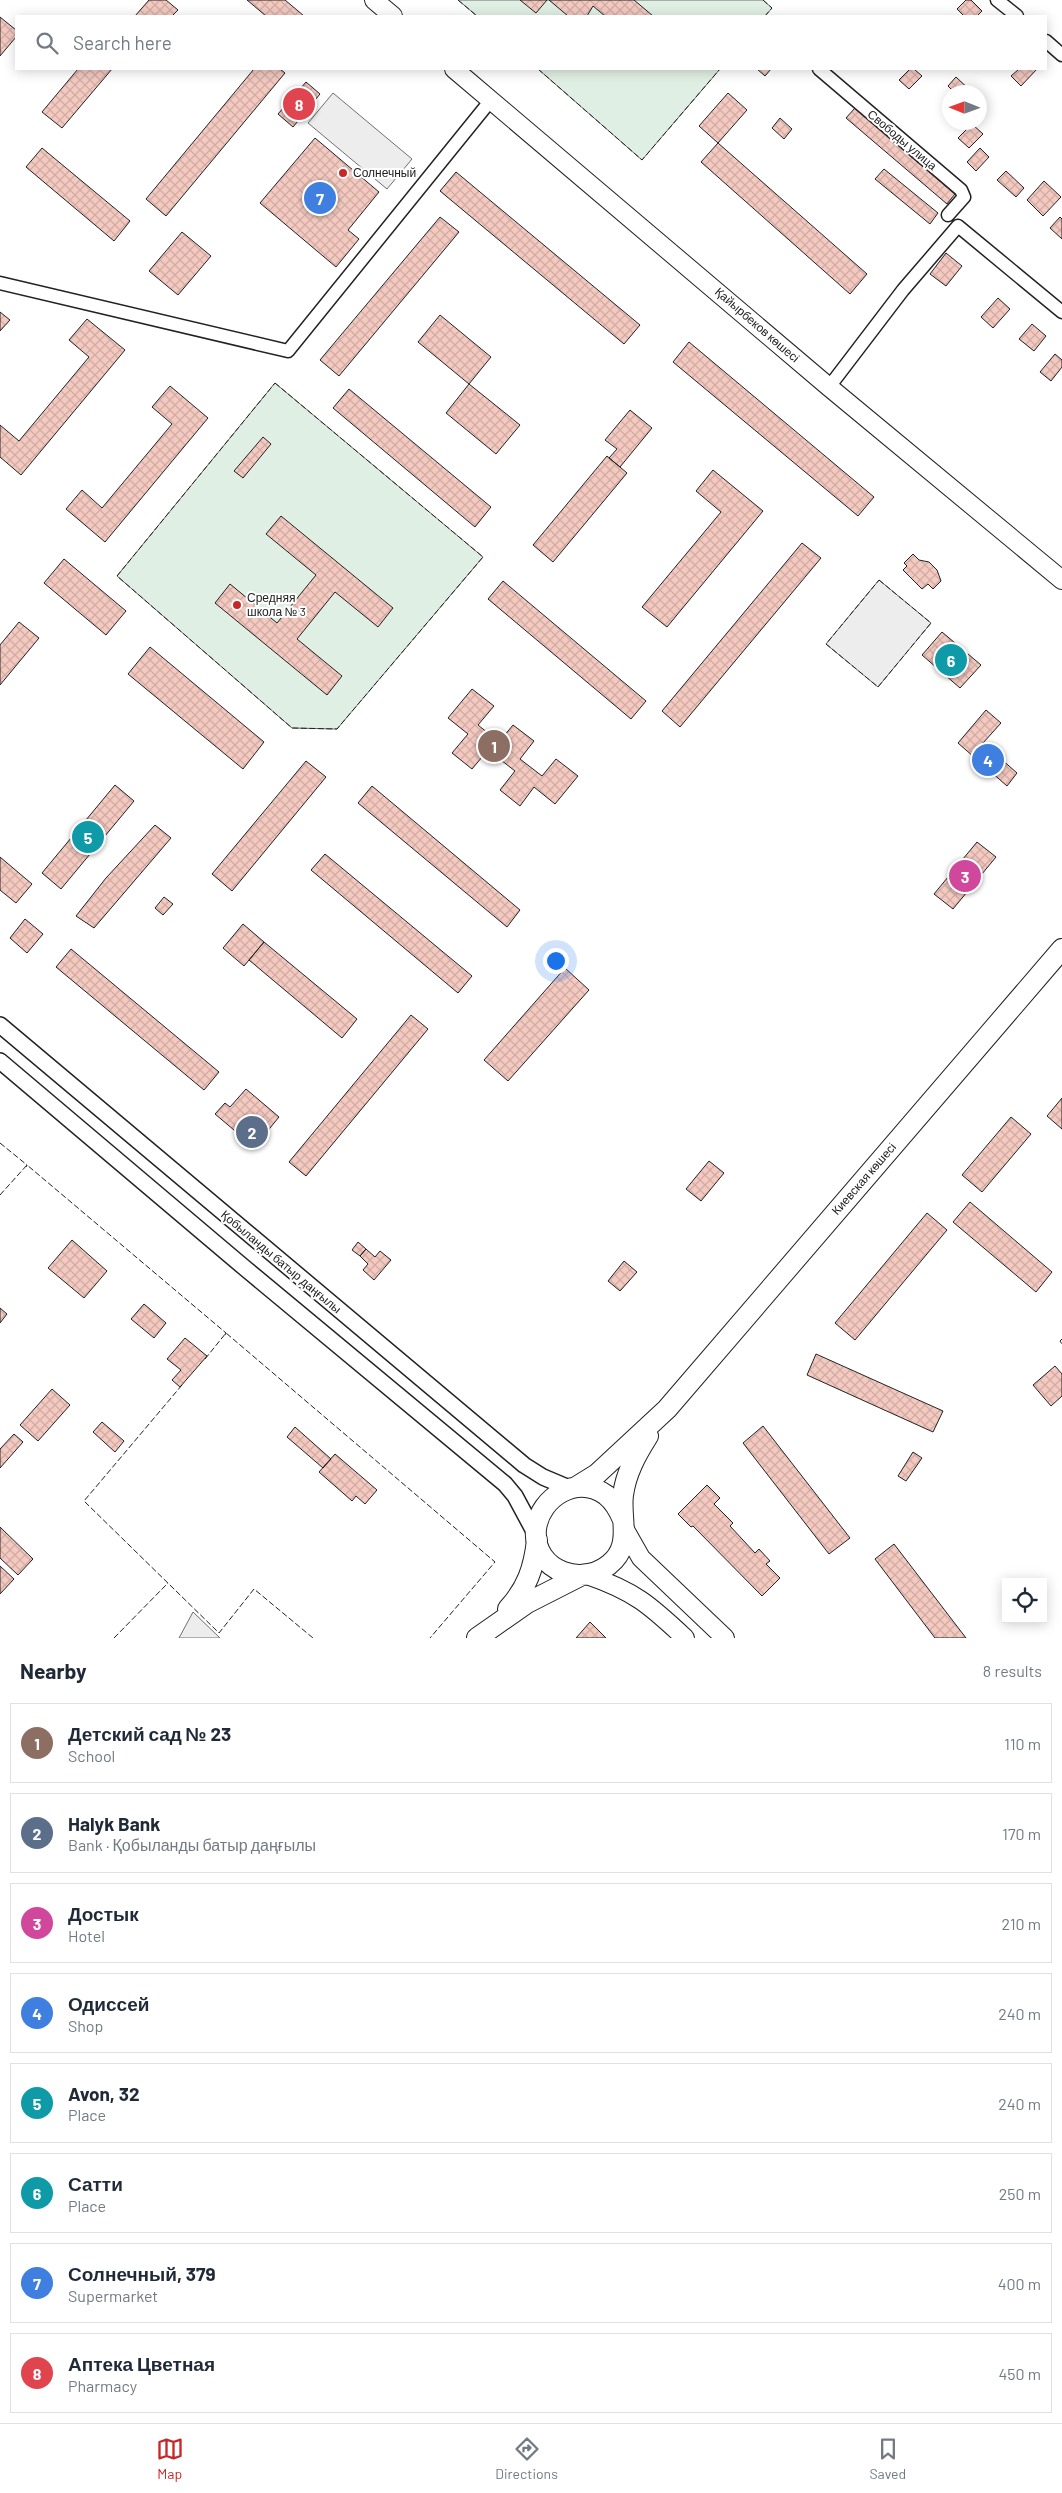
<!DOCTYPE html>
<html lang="en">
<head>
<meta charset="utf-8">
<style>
	:root { --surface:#fff; --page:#f6f6f7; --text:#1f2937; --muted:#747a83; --line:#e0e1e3; --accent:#c62828 }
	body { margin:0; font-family:Barlow,sans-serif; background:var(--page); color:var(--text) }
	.controls { position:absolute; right:15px; bottom:15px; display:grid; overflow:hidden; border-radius:0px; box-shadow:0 2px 12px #0003 }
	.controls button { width:45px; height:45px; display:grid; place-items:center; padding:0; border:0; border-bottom:1px solid var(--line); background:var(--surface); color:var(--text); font:25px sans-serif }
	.compass { position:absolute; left:942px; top:85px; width:45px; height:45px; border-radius:50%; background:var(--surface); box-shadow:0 2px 12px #0003; rotate:271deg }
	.you { position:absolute; left:555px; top:960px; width:18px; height:18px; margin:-12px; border:4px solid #fff; border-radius:50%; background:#1a73e8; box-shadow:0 0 0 8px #1a73e833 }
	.badge { display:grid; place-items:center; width:32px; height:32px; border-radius:50%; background:var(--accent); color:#fff; font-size:16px; font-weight:700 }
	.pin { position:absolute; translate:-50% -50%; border:2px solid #fff; box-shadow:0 1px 5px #0006 }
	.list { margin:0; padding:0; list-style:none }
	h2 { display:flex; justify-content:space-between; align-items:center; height:65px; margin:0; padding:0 20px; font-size:21px }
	h2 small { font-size:16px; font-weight:400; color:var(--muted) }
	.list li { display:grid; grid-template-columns:32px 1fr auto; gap:15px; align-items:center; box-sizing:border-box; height:80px; margin:0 10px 10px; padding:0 10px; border:1px solid var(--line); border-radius:0px }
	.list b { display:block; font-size:19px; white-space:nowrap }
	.list p { margin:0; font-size:16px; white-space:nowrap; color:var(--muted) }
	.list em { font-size:16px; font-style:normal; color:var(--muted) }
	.icon { flex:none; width:28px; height:28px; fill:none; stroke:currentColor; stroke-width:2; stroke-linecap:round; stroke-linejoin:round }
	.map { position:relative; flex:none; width:1062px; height:1638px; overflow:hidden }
	.search { position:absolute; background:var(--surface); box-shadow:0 2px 12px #0003; left:15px; right:15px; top:15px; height:55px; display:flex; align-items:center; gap:12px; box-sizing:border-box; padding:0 18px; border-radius:0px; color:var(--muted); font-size:19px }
	.sheet { height:785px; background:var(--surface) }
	nav { display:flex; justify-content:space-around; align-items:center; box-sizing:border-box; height:70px; border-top:1px solid var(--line); background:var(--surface); font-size:14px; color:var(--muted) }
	nav a { display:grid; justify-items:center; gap:2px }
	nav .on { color:var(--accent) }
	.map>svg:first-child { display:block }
</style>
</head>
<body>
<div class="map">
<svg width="1062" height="1638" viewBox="0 0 1062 1638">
	<defs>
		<pattern id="building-cross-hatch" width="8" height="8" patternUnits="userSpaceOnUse" patternTransform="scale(1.25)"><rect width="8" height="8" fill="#f3c9c0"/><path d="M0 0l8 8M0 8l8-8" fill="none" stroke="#d0aca5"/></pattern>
	</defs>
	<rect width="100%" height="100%" fill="#fff"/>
	<path fill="#e0efe3" stroke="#6f6f6f" d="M 458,0 L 763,0 L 772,8 L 765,16 L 477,16 Z
		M 538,69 L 720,69 L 642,160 Z
		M 275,383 L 483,557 L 337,729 L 292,728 L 117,576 Z"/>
	<path fill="#ededed" stroke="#6f6f6f" d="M 333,93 L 412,159 L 387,189 L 308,123 Z
		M 879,580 L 931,623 L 878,687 L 826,644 Z
		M 193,1612 L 220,1638 L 179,1638 Z"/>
	<path fill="url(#building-cross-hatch)" stroke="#222" d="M 149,0 L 166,0 L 178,10 L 172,16 L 135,16 Z
		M 247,0 L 285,0 L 304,16 L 266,16 Z
		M 520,0 L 547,0 L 536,13 Z
		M 549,0 L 634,0 L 653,16 L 605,16 L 593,6 L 587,16 L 568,16 Z
		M 966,0 L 971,0 L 982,11 L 977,16 L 964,16 L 957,9 Z
		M 0,17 L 16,30 L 16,37 L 0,56 Z
		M 78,69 L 112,69 L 62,128 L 42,112 Z
		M 254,69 L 280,69 L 285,73 L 166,216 L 146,199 Z
		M 757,69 L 771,69 L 765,76 Z
		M 910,69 L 914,69 L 922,76 L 909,89 L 899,80 Z
		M 1019,69 L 1037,69 L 1021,86 L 1011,76 Z
		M 956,77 L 972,92 L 954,92 L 948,86 Z
		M 306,82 L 320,94 L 293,127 L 278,114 Z
		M 728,93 L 747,110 L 718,143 L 699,126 Z
		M 855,108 L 955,194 L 947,204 L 846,118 Z
		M 780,118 L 792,129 L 784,139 L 772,128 Z
		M 972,124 L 983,134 L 969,148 L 958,138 Z
		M 315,138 L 379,192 L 348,230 L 359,239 L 336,267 L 260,203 Z
		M 718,143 L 867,274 L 850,294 L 701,162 Z
		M 42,148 L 130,221 L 114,241 L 26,167 Z
		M 980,148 L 989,157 L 976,171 L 967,162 Z
		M 884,169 L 938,213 L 930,224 L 875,179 Z
		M 1006,171 L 1024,188 L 1016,197 L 997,180 Z
		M 456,172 L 640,325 L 624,344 L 440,191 Z
		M 1044,181 L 1061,197 L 1043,216 L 1027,200 Z
		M 440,217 L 459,232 L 339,376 L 320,360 Z
		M 1060,217 L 1062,219 L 1062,239 L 1050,228 Z
		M 182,232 L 211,256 L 178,295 L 149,271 Z
		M 946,253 L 962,266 L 946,286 L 930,274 Z
		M 998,298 L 1010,309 L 993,328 L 981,317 Z
		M 0,312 L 10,320 L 0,331 Z
		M 440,315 L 491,357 L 469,384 L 520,425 L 496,454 L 446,413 L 469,384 L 418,342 Z
		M 87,319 L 125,350 L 21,475 L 0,457 L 0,425 L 19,441 L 89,357 L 69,340 Z
		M 1032,324 L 1046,336 L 1034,351 L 1019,339 Z
		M 689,342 L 874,497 L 858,516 L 673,362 Z
		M 1055,354 L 1062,360 L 1062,367 L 1051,381 L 1040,372 Z
		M 170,386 L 208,418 L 105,542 L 66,509 L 82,490 L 102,508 L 172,424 L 152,407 Z
		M 349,389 L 491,507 L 475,527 L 333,408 Z
		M 630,410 L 652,428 L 620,467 L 609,458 L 617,449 L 605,440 Z
		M 263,437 L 271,444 L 243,478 L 234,471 Z
		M 607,456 L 627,473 L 553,562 L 533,545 Z
		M 713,470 L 763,511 L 667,627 L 642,607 L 721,512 L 696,491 Z
		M 281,516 L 393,608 L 378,627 L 335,592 L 297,639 L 342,676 L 327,695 L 215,603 L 230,584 L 277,623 L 316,575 L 266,534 Z
		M 802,543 L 821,558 L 680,727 L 662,711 Z
		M 913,554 L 919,560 L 929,562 L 937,570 L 941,581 L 933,589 L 928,584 L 922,589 L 903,570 L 907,566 L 904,563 Z
		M 64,559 L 126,611 L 106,635 L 44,583 Z
		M 503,581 L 646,701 L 631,719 L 488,599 Z
		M 19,622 L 39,638 L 0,685 L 0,645 Z
		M 942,632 L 981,665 L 960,688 L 922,655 Z
		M 150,647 L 264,742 L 243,769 L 128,674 Z
		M 472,689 L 494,706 L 478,725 L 499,742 L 513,725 L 534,741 L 520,759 L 542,776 L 556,759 L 578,776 L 555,804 L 534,787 L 520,806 L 500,790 L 515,771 L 488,750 L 472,769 L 452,753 L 468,734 L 448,718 Z
		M 986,710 L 1001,723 L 983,743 L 1017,773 L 1007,786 L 958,743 Z
		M 306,761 L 326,777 L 232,891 L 212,874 Z
		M 115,785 L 134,801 L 61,889 L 42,873 Z
		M 372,786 L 520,910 L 507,927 L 358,803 Z
		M 155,825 L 171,838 L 94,928 L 76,916 L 106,878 Z
		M 977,842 L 996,857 L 953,909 L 934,894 Z
		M 325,854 L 472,976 L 458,993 L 311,870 Z
		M 0,857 L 32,884 L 16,903 L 0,890 Z
		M 164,897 L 173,904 L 163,915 L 155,908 Z
		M 25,919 L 43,934 L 27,953 L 10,938 Z
		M 243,924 L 264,942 L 244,966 L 223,948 Z
		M 264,942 L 357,1019 L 342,1038 L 249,960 Z
		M 71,949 L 219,1072 L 204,1090 L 56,967 Z
		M 565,968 L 589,990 L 508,1081 L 484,1060 Z
		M 411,1015 L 428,1029 L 306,1176 L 289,1162 Z
		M 246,1089 L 279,1117 L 261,1139 L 247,1141 L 215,1114 L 225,1103 L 230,1107 Z
		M 1062,1098 L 1062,1129 L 1047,1116 Z
		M 1011,1117 L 1031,1134 L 982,1192 L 962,1175 Z
		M 709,1161 L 724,1173 L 701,1201 L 686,1189 Z
		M 970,1202 L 1052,1272 L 1036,1292 L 953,1222 Z
		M 927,1213 L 947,1230 L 855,1340 L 835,1323 Z
		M 72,1240 L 107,1271 L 84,1298 L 48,1268 Z
		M 358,1242 L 366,1249 L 360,1256 L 352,1250 Z
		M 366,1249 L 375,1257 L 380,1251 L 391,1260 L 374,1280 L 363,1270 L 368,1264 L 360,1256 Z
		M 624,1261 L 637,1272 L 620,1291 L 608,1281 Z
		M 144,1304 L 166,1323 L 154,1338 L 131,1319 Z
		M 0,1308 L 7,1314 L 0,1323 Z
		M 185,1338 L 207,1356 L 180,1387 L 172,1380 L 181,1370 L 167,1359 Z
		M 816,1354 L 943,1411 L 933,1432 L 807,1375 Z
		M 1055,1366 L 1062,1374 L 1062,1396 L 1051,1406 L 1033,1385 Z
		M 52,1389 L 70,1405 L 38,1441 L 20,1425 Z
		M 102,1422 L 124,1441 L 115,1452 L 93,1432 Z
		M 763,1426 L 850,1538 L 829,1554 L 743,1443 Z
		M 295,1427 L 331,1459 L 323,1468 L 287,1437 Z
		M 14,1434 L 23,1442 L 0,1468 L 0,1449 Z
		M 913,1452 L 922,1458 L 906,1481 L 898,1476 Z
		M 335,1454 L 377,1490 L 365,1504 L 356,1496 L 352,1501 L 319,1472 Z
		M 707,1485 L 720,1498 L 714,1504 L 733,1523 L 730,1526 L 755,1553 L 759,1549 L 770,1561 L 766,1564 L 780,1578 L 762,1596 L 693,1526 L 691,1527 L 678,1514 Z
		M 0,1527 L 33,1559 L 18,1575 L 0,1558 Z
		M 894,1544 L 966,1638 L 935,1638 L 875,1559 Z
		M 0,1566 L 14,1579 L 0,1594 Z
		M 590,1622 L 606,1638 L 576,1638 Z"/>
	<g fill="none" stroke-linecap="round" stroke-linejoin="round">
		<defs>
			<path id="minor" d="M 997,0 L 1017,16
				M 1046,41 L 1062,55
				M 819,69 L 961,190 L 964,197 L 948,215
				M 0,283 L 288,351 L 491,100
				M 829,387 L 903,290 L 958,226 L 1062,312"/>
			<path id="tertiary" d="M 0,1025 L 524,1465 L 543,1477 L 569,1488
				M 0,1061 L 246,1269 L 505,1484 L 515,1496 L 536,1535"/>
			<path id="secondary" d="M 374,0 L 393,16
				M 454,69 L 829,387 L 1062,580
				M 624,1528 L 641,1558 L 725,1638
				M 587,1575 C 634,1591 650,1605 685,1638"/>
			<path id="trunk" d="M 576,1487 L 597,1474 L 667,1409 L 1062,949
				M 623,1520 C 619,1510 615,1502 606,1495 C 577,1474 540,1497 536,1529 C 532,1572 586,1590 614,1560 C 631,1542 620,1517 623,1495 C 626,1473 636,1455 648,1436
				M 508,1609 C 527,1588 534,1568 537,1540
				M 477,1638 L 527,1603 L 580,1576"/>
		</defs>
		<use href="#minor" stroke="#222" stroke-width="15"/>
		<use href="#tertiary" stroke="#222" stroke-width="18"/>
		<use href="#secondary" stroke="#222" stroke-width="20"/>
		<use href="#trunk" stroke="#222" stroke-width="22"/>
		<use href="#minor" stroke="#fff" stroke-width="12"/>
		<use href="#tertiary" stroke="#fff" stroke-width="15"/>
		<use href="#secondary" stroke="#fff" stroke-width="18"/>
		<use href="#trunk" stroke="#fff" stroke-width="20"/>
		<path stroke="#222" stroke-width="1" stroke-dasharray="6 2.5" stroke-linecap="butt" d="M 458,0 L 477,16
			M 763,0 L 772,8 L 765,16
			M 538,69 L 642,160 L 720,69
			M 275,383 L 483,557 L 337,729 L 292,728 L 117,576 Z
			M 879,580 L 931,623 L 878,687 L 826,644 Z
			M 0,1143 L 27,1165 L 26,1167
			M 0,1195 L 27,1165 L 226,1333 L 225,1335
			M 1062,1339 L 1060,1341 L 1062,1344
			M 205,1359 L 226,1333 L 495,1562 L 430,1638
			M 182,1385 L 84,1501 L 219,1633 L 254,1589 L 313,1638
			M 114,1638 L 168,1583"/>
	</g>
	<g fill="#c62828" stroke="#fff" stroke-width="2">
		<circle cx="343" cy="173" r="5"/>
		<circle cx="237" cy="605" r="5"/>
	</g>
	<g text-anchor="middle" stroke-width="4" stroke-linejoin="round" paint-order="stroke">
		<g font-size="12" fill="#222" stroke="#fff">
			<text transform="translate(902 140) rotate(40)" y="4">Свободы улица</text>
			<text transform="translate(757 325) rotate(41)" y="4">Қайырбеков көшесі</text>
			<text transform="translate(864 1179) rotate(-49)" y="4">Киевская көшесі</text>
			<text transform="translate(281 1262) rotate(40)" y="4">Қобыланды батыр даңғылы</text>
		</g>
		<g font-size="12" fill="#222" stroke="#fff" text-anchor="start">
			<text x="353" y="177">Солнечный</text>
			<text x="247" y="602">Средняя<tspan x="247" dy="14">школа № 3</tspan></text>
		</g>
	</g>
</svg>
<div class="controls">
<button><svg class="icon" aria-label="locate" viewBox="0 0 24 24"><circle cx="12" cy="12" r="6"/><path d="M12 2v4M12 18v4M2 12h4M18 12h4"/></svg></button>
</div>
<svg class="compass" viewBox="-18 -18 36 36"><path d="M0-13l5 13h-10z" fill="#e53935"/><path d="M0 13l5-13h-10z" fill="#747a83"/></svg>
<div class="you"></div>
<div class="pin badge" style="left:494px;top:746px;background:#8d6e63">1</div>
<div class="pin badge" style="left:252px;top:1132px;background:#5c6f8a">2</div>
<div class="pin badge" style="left:965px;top:876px;background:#d1479c">3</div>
<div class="pin badge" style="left:988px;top:760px;background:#3f7fe0">4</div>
<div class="pin badge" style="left:88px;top:837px;background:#0f9aa8">5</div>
<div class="pin badge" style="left:951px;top:660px;background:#0f9aa8">6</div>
<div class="pin badge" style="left:320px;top:198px;background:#3f7fe0">7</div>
<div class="pin badge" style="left:299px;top:104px;background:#e0444e">8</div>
<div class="search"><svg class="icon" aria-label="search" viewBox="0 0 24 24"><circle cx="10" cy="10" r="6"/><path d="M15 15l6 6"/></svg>Search here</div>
</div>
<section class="sheet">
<h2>Nearby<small>8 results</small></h2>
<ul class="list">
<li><span class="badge" style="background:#8d6e63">1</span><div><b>Детский сад № 23</b><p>School</p></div><em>110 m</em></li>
<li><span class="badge" style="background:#5c6f8a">2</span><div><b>Halyk Bank</b><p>Bank · Қобыланды батыр даңғылы</p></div><em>170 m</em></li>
<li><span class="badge" style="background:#d1479c">3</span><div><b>Достык</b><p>Hotel</p></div><em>210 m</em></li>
<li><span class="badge" style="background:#3f7fe0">4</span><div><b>Одиссей</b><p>Shop</p></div><em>240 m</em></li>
<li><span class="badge" style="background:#0f9aa8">5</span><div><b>Avon, 32</b><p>Place</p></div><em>240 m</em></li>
<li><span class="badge" style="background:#0f9aa8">6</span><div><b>Сатти</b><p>Place</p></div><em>250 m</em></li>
<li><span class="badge" style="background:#3f7fe0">7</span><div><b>Солнечный, 379</b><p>Supermarket</p></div><em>400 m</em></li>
<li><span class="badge" style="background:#e0444e">8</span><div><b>Аптека Цветная</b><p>Pharmacy</p></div><em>450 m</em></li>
</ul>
</section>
<nav>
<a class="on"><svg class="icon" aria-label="map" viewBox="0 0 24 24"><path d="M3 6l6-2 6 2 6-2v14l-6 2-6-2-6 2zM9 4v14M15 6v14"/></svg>Map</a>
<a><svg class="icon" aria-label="directions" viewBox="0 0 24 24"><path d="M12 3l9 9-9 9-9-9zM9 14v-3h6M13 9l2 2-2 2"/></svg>Directions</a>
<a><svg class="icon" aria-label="saved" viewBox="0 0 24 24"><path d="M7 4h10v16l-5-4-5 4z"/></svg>Saved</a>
</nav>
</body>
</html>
